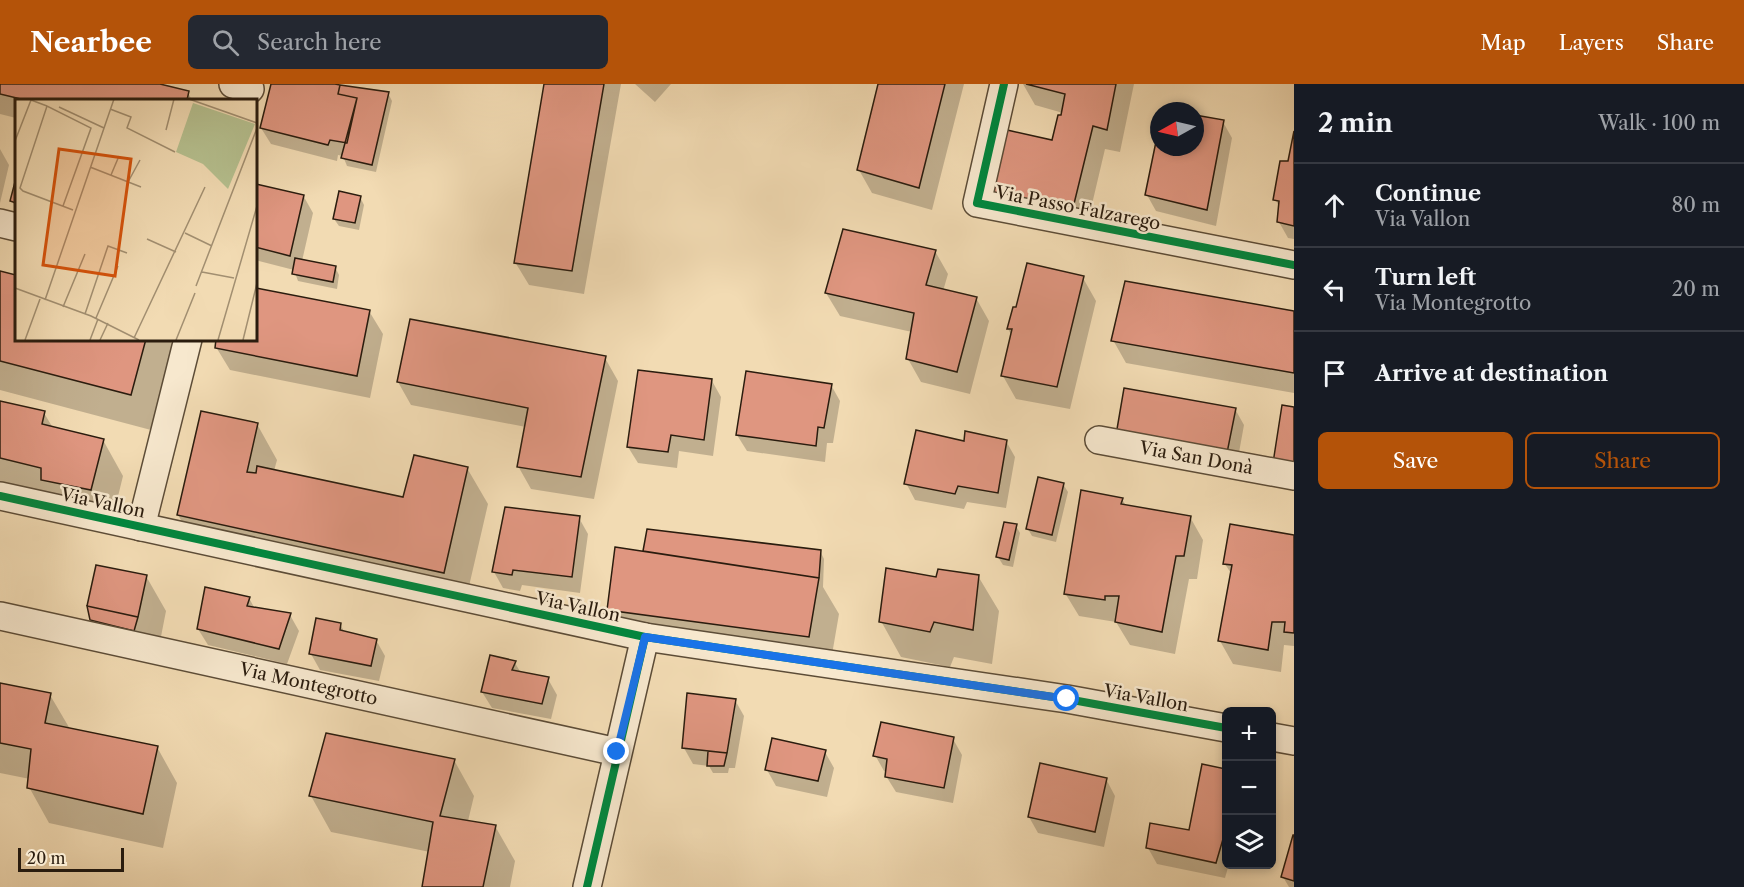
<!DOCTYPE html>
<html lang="en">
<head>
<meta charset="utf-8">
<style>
	:root { --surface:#171b24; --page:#242831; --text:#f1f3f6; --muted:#9ea1a6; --line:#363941; --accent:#b45309 }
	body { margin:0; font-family:"Libre Caslon Text",serif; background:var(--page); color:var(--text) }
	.controls { position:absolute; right:18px; bottom:18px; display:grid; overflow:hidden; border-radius:9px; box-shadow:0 3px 9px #0003 }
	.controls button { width:54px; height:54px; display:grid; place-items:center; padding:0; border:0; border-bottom:2px solid var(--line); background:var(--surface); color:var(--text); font:30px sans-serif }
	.compass { position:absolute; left:1150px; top:18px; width:54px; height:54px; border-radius:50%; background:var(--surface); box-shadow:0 3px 9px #0003; rotate:262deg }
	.scale { position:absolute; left:18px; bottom:15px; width:106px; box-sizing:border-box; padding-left:6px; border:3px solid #2a1c0e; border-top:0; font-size:16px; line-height:21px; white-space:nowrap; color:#2a1c0e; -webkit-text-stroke:4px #f7e8ce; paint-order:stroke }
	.stop { position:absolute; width:18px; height:18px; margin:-14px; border:4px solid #1a73e8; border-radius:50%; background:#fff }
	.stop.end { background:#1a73e8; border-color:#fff; box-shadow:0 2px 6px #0008 }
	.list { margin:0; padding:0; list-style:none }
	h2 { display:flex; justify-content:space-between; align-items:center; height:78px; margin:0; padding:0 24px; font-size:26px }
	h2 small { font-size:20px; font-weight:400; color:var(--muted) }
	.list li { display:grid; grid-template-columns:39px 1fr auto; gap:18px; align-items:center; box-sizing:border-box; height:84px; padding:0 24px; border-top:2px solid var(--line) }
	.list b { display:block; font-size:22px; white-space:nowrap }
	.list p { margin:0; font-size:20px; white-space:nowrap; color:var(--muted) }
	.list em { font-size:20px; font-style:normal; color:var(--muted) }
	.actions { display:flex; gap:12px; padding:18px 24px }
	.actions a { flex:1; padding:14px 0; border:2px solid var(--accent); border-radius:9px; text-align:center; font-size:21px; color:var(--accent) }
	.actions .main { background:var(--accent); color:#fff }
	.icon { flex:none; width:33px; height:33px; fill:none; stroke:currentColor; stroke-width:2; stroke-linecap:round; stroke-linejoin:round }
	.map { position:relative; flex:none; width:1294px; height:803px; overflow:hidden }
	header { display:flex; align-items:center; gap:36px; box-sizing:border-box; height:84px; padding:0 30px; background:var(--accent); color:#fff }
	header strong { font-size:28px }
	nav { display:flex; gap:33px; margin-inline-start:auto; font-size:21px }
	.search { width:420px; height:54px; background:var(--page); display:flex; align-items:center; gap:15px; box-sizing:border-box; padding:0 21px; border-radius:9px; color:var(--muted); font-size:22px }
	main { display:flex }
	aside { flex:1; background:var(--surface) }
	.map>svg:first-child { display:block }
</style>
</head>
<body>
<header>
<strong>Nearbee</strong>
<div class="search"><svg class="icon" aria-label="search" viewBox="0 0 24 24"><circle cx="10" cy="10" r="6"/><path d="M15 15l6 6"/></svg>Search here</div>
<nav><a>Map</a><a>Layers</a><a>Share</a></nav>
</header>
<main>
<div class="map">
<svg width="1294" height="803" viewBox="0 0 1294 803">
	<rect width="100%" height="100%" fill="#f2dbb3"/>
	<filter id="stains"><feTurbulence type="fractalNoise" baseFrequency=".00333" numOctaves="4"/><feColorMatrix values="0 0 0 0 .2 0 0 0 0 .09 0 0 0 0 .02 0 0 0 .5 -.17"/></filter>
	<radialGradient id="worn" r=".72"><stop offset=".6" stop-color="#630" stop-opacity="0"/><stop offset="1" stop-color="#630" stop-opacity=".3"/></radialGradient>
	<path fill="#0003" d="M 0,0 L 154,0 L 188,9 L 192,16 L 16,16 L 16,34 L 0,30 Z
		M 273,0 L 328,0 L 388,9 L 392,17 L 376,88 L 347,82 L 343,72 L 338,71 L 337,77 L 271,60 L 261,44 Z
		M 546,0 L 621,0 L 584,210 L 529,201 L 515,178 Z
		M 635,0 L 671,0 L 655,18 Z
		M 880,0 L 964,0 L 932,126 L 872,109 L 859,86 Z
		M 1023,0 L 1134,0 L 1120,68 L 1105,65 L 1085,150 L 1006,132 L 1053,58 L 1063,29 L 1035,21 Z
		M 1223,38 L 1232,54 L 1216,142 L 1156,127 L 1147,111 L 1159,51 L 1159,63 L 1195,63 Z
		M 1294,53 L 1294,155 L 1288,154 L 1279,138 L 1280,124 L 1275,115 L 1289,78 Z
		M 0,65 L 9,81 L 0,119 Z
		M 16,100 L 16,124 L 12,117 Z
		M 257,102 L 304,113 L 313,129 L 302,177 L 335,183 L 339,191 L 337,205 L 298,197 L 294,186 L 255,176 Z
		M 360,113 L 364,121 L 359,146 L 339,142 L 334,135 Z
		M 935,167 L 948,190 L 943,207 L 976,214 L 989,237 L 970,310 L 921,298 L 908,275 L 912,248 L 840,232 L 826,209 Z
		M 0,188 L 16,192 L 16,255 L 169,255 L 173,261 L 151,346 L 0,306 Z
		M 1083,194 L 1096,217 L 1070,325 L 1016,315 L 1003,292 L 1012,252 L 1008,245 L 1014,224 Z
		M 1126,199 L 1294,229 L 1294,309 L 1126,279 L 1113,256 Z
		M 255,210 L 369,227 L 383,250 L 370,314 L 230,286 L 216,263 L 218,255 L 255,255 Z
		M 605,274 L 618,297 L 594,415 L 531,405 L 518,382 L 526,343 L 411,321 L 398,298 Z
		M 712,297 L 721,313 L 713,372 L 679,367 L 677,384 L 638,379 L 628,363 Z
		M 831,301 L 840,317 L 833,359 L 827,359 L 825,378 L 747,367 L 737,351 Z
		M 0,319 L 44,329 L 53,344 L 103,356 L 123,392 L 111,441 L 4,405 L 0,398 Z
		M 1235,325 L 1244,341 L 1236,385 L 1117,351 Z
		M 257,340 L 277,376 L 274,387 L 404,415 L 467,384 L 488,420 L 464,524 L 199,467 L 178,431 Z
		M 1006,357 L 1015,373 L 1006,424 L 967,418 L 964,425 L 915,416 L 906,399 L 965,359 Z
		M 1063,400 L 1068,408 L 1056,458 L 1032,452 L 1028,445 Z
		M 1122,415 L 1126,422 L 1190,433 L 1203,456 L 1197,495 L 1189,495 L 1175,570 L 1130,561 L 1116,538 L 1079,532 L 1065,509 Z
		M 579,434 L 588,450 L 580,509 L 522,501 L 520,507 L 503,504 L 494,488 Z
		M 1232,441 L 1294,452 L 1294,562 L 1284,561 L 1281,588 L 1233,580 L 1220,557 L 1232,491 L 1225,480 Z
		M 1016,442 L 1020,449 L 1013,483 L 1003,481 L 998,473 Z
		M 645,466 L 820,467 L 824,475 L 823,503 L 839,530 L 829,588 L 629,562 L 608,526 L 646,469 Z
		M 146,492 L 166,527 L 158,568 L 96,544 L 91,536 Z
		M 978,492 L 999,527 L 992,580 L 954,573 L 950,583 L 901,573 L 881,537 L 938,494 Z
		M 249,514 L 255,525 L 290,531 L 299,547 L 287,580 L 208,561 L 198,545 Z
		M 340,540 L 345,549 L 376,556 L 385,572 L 379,597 L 320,586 L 311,570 Z
		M 515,579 L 521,589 L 548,595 L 557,611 L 551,635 L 492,624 L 482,608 Z
		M 0,600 L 50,611 L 70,645 L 157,663 L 177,699 L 163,764 L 49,739 L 29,703 L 30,695 L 0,689 Z
		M 735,616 L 744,632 L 735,684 L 729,684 L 728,689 L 713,689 L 709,682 L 693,680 L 684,664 Z
		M 953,655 L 962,671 L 953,719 L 896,708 L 886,692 L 887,688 L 884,687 L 875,671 Z
		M 825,668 L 834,684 L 827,713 L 776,702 L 767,686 Z
		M 454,676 L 474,712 L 468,737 L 495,742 L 515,777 L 510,803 L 423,803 L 430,768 L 331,748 L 311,712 Z
		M 1203,682 L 1226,686 L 1226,780 L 1229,780 L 1225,794 L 1157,780 L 1148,764 L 1190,747 Z
		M 1106,695 L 1115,712 L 1104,763 L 1038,749 L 1029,733 Z
		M 1294,752 L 1294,803 L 1289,803 L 1283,793 Z"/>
	<path fill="#df9680" stroke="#2a1c0e" stroke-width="1.5" d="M 0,0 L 160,0 L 189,7 L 187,16 L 25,16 L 0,10 Z
		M 271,0 L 335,0 L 340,1 L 338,10 L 357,14 L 347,59 L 330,56 L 328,61 L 260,44 Z
		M 544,0 L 604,0 L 572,187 L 514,179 Z
		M 878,0 L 945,0 L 919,104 L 857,86 Z
		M 1026,0 L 1116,0 L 1107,46 L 1093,42 L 1072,128 L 991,109 L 1007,46 L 1052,56 L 1058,31 L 1061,31 L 1065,10 Z
		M 340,1 L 389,8 L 372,81 L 341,74 L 357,14 L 338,10 Z
		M 1195,31 L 1224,36 L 1207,126 L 1145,111 L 1159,43 L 1159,63 L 1195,63 Z
		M 1294,47 L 1294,142 L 1277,138 L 1279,117 L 1273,116 L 1280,77 L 1288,77 Z
		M 16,94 L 16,119 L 10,117 Z
		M 256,100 L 304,111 L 290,172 L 255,163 Z
		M 339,107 L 361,112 L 355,139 L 333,135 Z
		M 843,145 L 936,166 L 926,201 L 977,213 L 957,288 L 906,275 L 914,229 L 825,209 Z
		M 295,174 L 336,182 L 333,198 L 292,190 Z
		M 1027,179 L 1084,192 L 1057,303 L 1001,292 L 1012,245 L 1007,245 L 1013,223 L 1016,223 Z
		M 0,187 L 16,191 L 16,255 L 146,255 L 131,311 L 0,277 Z
		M 1125,197 L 1294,227 L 1294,289 L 1111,257 Z
		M 256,204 L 370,226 L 357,292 L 215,264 L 216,255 L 255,255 Z
		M 410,235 L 606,272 L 581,393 L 517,383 L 528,324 L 397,298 Z
		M 638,286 L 712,295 L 704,356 L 671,351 L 668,368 L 627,363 Z
		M 746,287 L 832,300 L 824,344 L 818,343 L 816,362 L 736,351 Z
		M 1124,304 L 1236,324 L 1227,369 L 1116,351 Z
		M 0,317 L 45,327 L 42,340 L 104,355 L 91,406 L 41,396 L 41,384 L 0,374 Z
		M 1282,321 L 1294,323 L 1294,382 L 1273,379 Z
		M 201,327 L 258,339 L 247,388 L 256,389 L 257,382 L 403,413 L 414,371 L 468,383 L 444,489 L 177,431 Z
		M 916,346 L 964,357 L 965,347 L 1007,356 L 998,409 L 958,402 L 955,410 L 904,400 Z
		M 1038,393 L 1064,399 L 1052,451 L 1026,445 Z
		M 1081,406 L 1123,414 L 1121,420 L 1191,432 L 1184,472 L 1176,472 L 1162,548 L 1115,538 L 1119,512 L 1105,512 L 1105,516 L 1064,510 Z
		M 505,423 L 580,432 L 572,493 L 513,486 L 512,491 L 492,488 Z
		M 1004,438 L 1017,440 L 1009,476 L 996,473 Z
		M 1230,440 L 1294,451 L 1294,549 L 1284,548 L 1285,538 L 1272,538 L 1268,566 L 1218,557 L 1232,481 L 1223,480 Z
		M 647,445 L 821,466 L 819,494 L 643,467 Z
		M 615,463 L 819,494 L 809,553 L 607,526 Z
		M 96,481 L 147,491 L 138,533 L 87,522 Z
		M 886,484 L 936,493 L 938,485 L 979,491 L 973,546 L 934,538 L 930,548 L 879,538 Z
		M 205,503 L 250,513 L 247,522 L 291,529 L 279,565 L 197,545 Z
		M 87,522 L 138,533 L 134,547 L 90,536 Z
		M 316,534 L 341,539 L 340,546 L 377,555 L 371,582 L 309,570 Z
		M 490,571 L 516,577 L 512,586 L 549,593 L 542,620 L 481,608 Z
		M 0,599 L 51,609 L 45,639 L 158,662 L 143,730 L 27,704 L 31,665 L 0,659 Z
		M 687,609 L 736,615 L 727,669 L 682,664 Z
		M 881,638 L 954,653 L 944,704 L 885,693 L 887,675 L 873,672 Z
		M 326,649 L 455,675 L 440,732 L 496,741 L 483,803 L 422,803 L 433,738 L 309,712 Z
		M 772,654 L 826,666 L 818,697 L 765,686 Z
		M 708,667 L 727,669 L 724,682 L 707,682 Z
		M 1040,679 L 1107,694 L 1095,748 L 1028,733 Z
		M 1202,680 L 1226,685 L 1226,755 L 1223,755 L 1216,779 L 1146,764 L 1150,739 L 1189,746 Z
		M 1293,751 L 1294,751 L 1294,797 L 1281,793 Z"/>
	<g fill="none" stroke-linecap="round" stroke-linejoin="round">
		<defs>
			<g id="minor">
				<path d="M 233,0 L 250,5"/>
				<path d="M 1004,0 L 977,119 L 1294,181"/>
				<path d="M 0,139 L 16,143"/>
				<path id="s1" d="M 1099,356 L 1294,392"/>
				<path d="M 0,412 L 645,553 L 1067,615 L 1226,644"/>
				<path d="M 141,443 L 188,255"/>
				<path id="s2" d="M 0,532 L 617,668"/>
				<path d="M 1272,653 L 1294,657"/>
				<path d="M 587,803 L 645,553"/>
			</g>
		</defs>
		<use href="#minor" stroke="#5c4c37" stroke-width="30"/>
		<use href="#minor" stroke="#f7e8ce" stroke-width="27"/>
		<defs>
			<path id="cycleway" d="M 1004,0 L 977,119 L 1294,181
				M 0,412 L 645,553 L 1067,615 L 1226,644
				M 587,803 L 645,553"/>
		</defs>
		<use href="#cycleway" stroke="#f7e8ce" stroke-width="11"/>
		<use href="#cycleway" stroke="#00873e" stroke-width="8"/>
	</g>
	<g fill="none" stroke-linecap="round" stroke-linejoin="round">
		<path stroke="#1a73e8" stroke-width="8" d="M 617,668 L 645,553 L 1067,615"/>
	</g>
	<g text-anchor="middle" stroke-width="5" stroke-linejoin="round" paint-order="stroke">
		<g font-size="18" fill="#2a1c0e" stroke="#f7e8ce">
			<text transform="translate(1078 124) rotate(11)" y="6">Via Passo Falzarego</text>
			<text dy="6" stroke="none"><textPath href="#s1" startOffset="99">Via San Donà</textPath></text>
			<text transform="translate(103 419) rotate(12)" y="6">Via Vallon</text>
			<text transform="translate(578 523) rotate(12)" y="6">Via Vallon</text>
			<text dy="6" stroke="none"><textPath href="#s2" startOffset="316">Via Montegrotto</textPath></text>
			<text transform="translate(1146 614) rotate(10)" y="6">Via Vallon</text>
		</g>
	</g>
	<g transform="translate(15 15)">
		<rect width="242" height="242" fill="#f2dbb3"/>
		<path d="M 178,4 L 240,25 L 213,90 L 188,65 L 161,53 Z" fill="#b6c190"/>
		<path fill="none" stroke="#a28f71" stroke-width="1.5" d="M 174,0 L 242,24M 44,8 L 89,29M 95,10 L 116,18 L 112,29 L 160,53M 151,31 L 159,0M 0,42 L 16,1 L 32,7M 75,68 L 126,88M 96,76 L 104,57M 113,83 L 125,61M 48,107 L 76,29 L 32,7 L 5,89 L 8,92 L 58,111M 170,134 L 197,147M 132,140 L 161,153M 187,173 L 219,179M 181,187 L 242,29M 0,189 L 76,217 L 124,241M 30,201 L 99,0M 48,208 L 70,155M 70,215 L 93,147 L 112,154M 81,219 L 103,167M 119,239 L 190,88M 10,241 L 25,200M 75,241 L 83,220M 85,241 L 93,224M 161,241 L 180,194M 203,241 L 242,107M 228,241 L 242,184"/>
		<path fill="#d5530c" fill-opacity="0.15" stroke="#d5530c" stroke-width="3" d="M 44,50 L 116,60 L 100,177 L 28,166 Z"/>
		<rect width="242" height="242" fill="none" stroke="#2a1c0e" stroke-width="3"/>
	</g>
	<rect width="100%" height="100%" filter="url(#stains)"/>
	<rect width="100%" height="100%" fill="url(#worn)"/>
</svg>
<div class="controls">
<button>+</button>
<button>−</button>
<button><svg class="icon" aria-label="layers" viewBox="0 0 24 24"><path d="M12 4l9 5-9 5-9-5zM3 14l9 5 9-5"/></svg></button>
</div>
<svg class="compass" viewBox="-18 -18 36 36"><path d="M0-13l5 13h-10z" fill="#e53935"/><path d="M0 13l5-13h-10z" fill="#9ea1a6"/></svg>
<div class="scale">20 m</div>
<div class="stop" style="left:1067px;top:615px"></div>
<div class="stop end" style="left:617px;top:668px"></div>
</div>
<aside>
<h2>2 min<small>Walk · 100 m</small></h2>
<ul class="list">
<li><svg class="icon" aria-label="ahead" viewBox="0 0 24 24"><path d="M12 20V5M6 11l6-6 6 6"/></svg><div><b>Continue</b><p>Via Vallon</p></div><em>80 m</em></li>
<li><svg class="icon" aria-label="left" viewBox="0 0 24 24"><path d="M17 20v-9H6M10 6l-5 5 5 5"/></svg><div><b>Turn left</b><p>Via Montegrotto</p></div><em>20 m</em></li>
<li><svg class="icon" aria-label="arrive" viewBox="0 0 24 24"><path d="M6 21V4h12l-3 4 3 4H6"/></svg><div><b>Arrive at destination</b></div></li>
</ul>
<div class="actions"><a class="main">Save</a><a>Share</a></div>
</aside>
</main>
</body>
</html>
